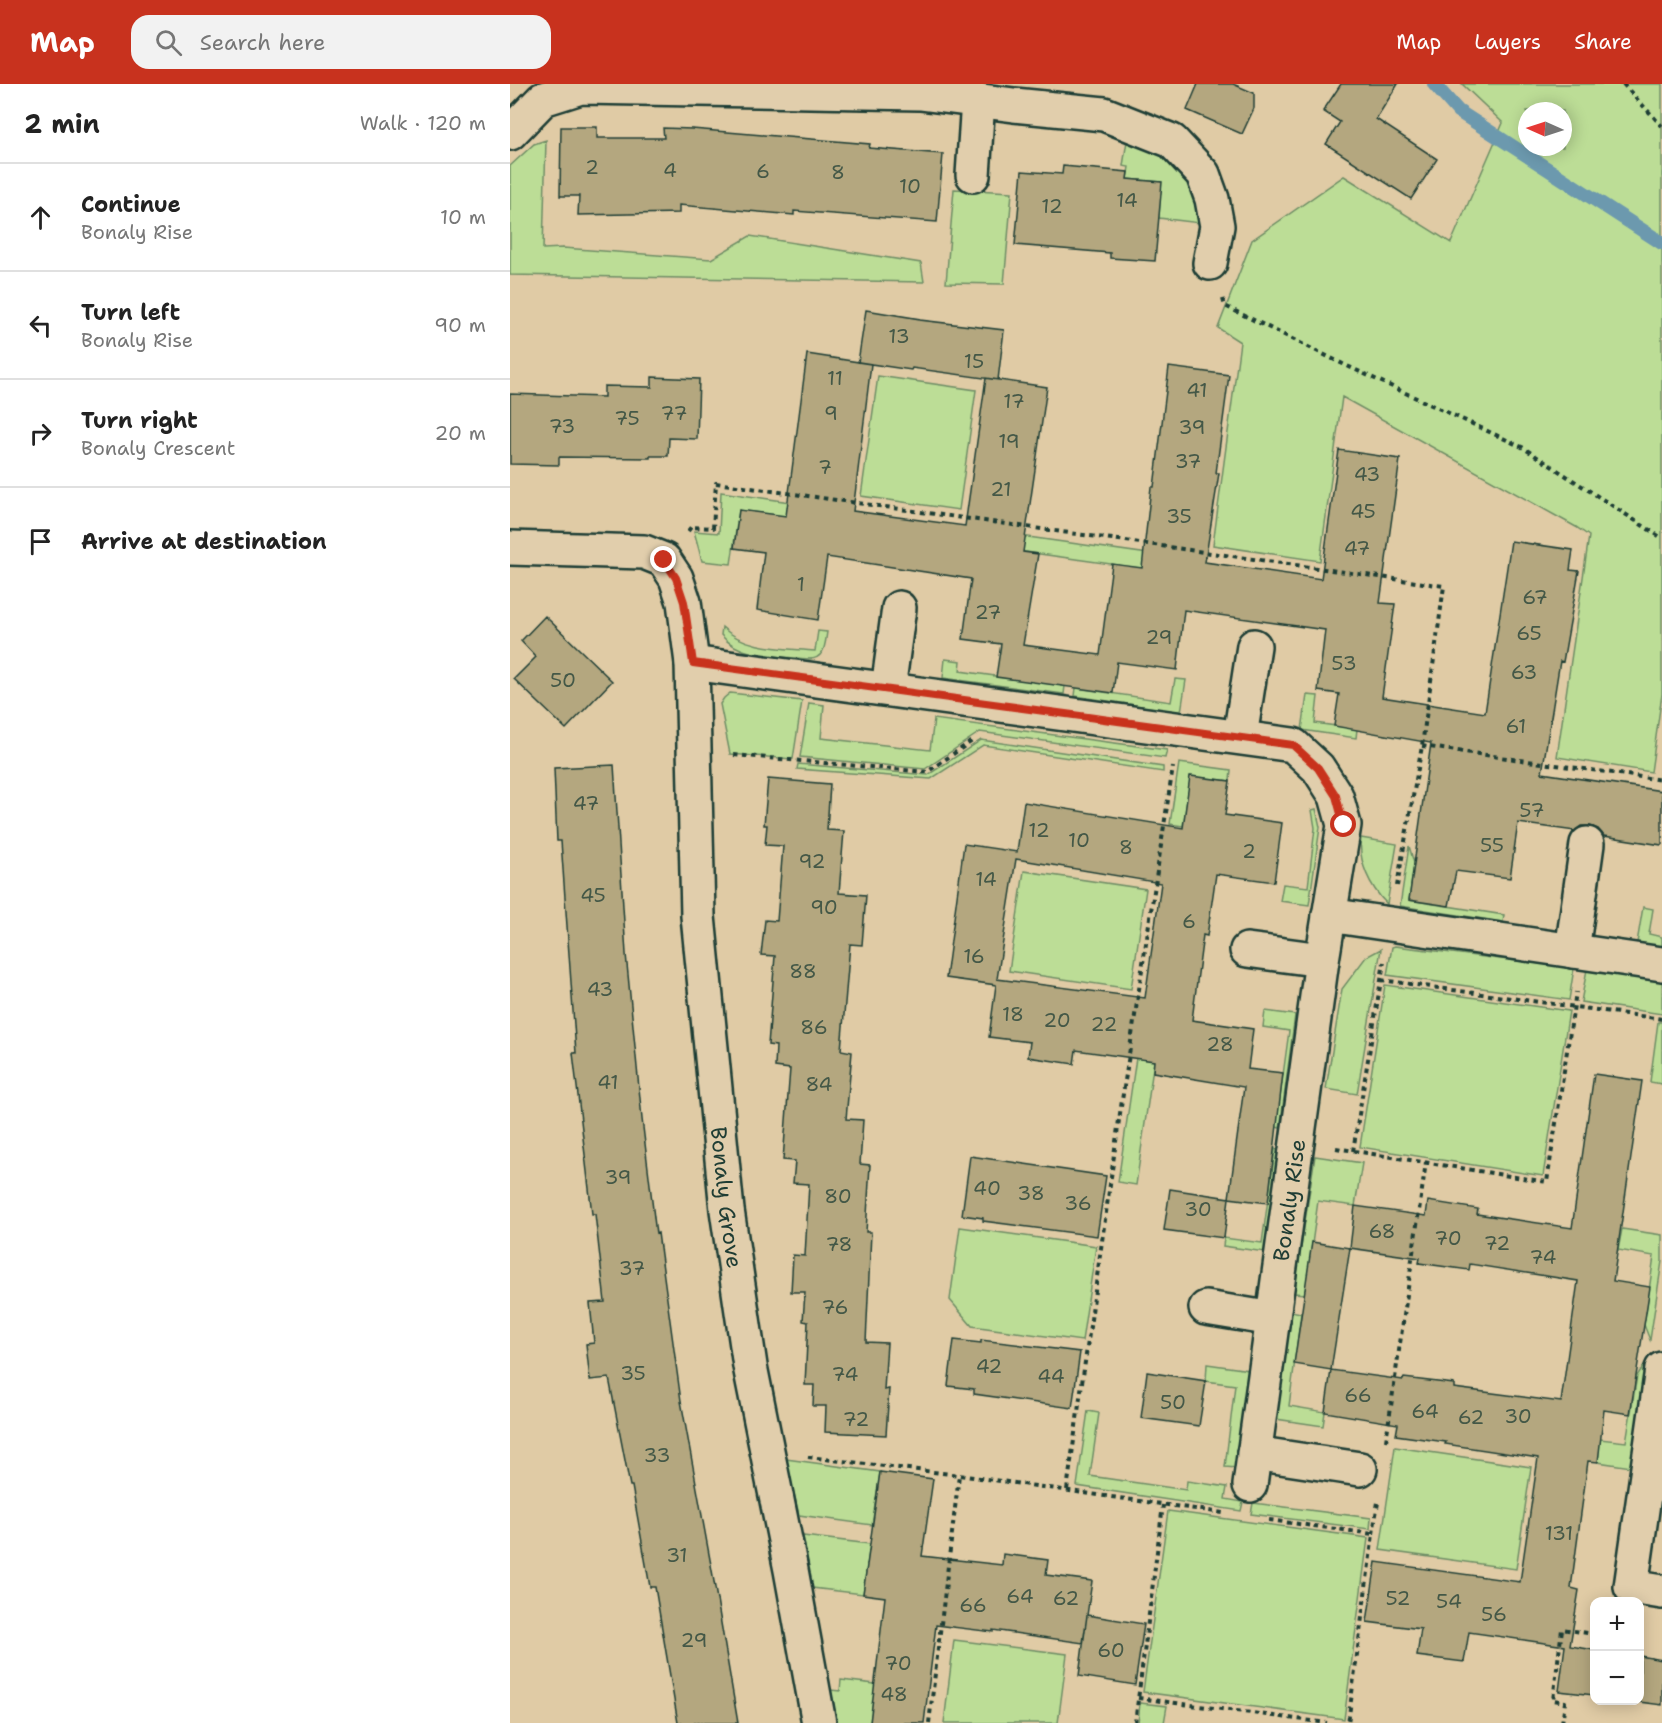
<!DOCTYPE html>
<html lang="en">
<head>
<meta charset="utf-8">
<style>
	:root { --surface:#fff; --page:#f2f2f2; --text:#222; --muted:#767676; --line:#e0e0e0; --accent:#c8321e }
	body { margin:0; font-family:"Shantell Sans",sans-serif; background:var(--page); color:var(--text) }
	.controls { position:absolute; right:18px; bottom:18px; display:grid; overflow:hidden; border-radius:12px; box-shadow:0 3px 15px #0003 }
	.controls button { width:54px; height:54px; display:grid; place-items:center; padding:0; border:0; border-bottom:2px solid var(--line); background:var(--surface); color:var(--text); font:30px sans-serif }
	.compass { position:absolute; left:1008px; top:18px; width:54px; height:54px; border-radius:50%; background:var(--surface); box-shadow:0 3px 15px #0003; rotate:273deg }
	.stop { position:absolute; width:18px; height:18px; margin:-14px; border:4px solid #c8321e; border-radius:50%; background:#fff }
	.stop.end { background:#c8321e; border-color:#fff; box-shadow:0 2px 6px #0008 }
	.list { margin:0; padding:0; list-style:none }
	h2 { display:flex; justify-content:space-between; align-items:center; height:78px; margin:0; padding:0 24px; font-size:26px }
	h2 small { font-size:20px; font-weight:400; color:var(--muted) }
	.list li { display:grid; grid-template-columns:39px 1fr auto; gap:18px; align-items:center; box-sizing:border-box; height:108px; padding:0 24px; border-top:2px solid var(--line) }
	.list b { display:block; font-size:22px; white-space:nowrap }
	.list p { margin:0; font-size:20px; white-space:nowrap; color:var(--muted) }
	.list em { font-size:20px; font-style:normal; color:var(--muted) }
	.icon { flex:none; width:33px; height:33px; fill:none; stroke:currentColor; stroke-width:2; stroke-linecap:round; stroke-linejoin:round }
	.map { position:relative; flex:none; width:1152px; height:1639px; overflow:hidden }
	header { display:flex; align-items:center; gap:36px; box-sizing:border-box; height:84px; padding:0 30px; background:var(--accent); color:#fff }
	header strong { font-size:28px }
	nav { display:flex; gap:33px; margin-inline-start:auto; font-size:21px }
	.search { width:420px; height:54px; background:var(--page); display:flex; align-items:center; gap:15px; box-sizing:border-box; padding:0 21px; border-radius:18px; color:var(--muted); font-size:22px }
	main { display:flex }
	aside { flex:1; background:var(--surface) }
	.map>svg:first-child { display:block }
</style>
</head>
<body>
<header>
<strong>Map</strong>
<div class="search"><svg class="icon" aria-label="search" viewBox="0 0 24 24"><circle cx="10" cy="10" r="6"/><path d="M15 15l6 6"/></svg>Search here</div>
<nav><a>Map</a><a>Layers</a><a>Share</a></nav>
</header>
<main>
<aside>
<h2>2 min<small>Walk · 120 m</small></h2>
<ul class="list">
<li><svg class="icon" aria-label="ahead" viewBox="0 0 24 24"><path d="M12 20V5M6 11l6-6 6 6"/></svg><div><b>Continue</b><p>Bonaly Rise</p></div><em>10 m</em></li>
<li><svg class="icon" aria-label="left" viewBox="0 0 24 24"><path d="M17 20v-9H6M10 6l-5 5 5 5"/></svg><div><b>Turn left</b><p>Bonaly Rise</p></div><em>90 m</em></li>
<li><svg class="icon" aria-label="right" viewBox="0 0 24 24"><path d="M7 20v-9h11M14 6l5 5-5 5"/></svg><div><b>Turn right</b><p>Bonaly Crescent</p></div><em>20 m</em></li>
<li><svg class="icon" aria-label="arrive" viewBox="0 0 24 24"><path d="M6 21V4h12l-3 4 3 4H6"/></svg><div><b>Arrive at destination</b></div></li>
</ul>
</aside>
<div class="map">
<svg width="1152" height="1639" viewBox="0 0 1152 1639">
	<rect width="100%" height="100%" fill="#e0cba5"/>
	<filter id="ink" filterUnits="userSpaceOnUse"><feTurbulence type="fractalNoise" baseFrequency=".0167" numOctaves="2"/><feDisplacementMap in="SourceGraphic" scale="12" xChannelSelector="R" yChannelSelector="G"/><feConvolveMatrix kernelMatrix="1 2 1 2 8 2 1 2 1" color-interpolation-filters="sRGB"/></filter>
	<g filter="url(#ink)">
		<path fill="#bcdd96" stroke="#6e8d65" stroke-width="1.5" fill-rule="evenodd" d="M 952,0 L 1152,0 L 1152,610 L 1141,688 L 1047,673 L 1079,452 L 1066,443 L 832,313 L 810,477 L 703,461 L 730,258 L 708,244 L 742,156 L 834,92 L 941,159 L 993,39 ZM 1017,27 L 1053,27 L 1053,63 L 1017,63 Z
			M 36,56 L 33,165 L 53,164 L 201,175 L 240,152 L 411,179 L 414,198 L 0,191 L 0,82 L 24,60 Z
			M 617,57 L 632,60 L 663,79 L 671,87 L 690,115 L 690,139 L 649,134 L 651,98 L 617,95 L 619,83 L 613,82 Z
			M 444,105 L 502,108 L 494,200 L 436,199 Z
			M 368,292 L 466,306 L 449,426 L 351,412 Z
			M 211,408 L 280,418 L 279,433 L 229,426 L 221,480 L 192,477 L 184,447 L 209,449 Z
			M 511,452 L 638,470 L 636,485 L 509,467 Z
			M 212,543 C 236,566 273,564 305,567 L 308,547 L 317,548 C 315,560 315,575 299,575 C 270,572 231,575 211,551 Z
			M 435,575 L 451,577 L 450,587 L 555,602 L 554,610 L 433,594 Z
			M 665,595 L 676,596 L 671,628 L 565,612 L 566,604 L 661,618 Z
			M 220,609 L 292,617 L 283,675 L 220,670 L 210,620 L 214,614 Z
			M 797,611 L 808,612 L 805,639 L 847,645 L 846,654 L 792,646 Z
			M 299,619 L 314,621 L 311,654 L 420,666 L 424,635 L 657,666 L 655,674 L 470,648 L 415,685 L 290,673 Z
			M 471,656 L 653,683 L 653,688 L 473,661 L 421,695 L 287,685 L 288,680 L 418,691 Z
			M 669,679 L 721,686 L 720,697 L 681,692 L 673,742 L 660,740 Z
			M 806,725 L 810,743 L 799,821 L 770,817 L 773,800 L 798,803 L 805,744 L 802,726 Z
			M 851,754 L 887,760 L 877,820 C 860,803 848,778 851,754 Z
			M 899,762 L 904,779 L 899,816 L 994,831 L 993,838 L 890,822 Z
			M 514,787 L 636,805 L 621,905 L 499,887 Z
			M 1133,823 L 1143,825 L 1139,850 L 1152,853 L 1152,863 L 1127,859 Z
			M 885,862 L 1064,884 L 1059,916 L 877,891 L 882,863 Z
			M 871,865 L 847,1010 L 816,1005 L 832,905 L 856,873 Z
			M 1077,885 L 1152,896 L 1152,930 L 1071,918 Z
			M 875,901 L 1059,927 L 1033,1092 L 850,1063 Z
			M 755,927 L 785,931 L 770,1044 L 766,1043 L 779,947 L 753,943 Z
			M 1148,938 L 1152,938 L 1152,1000 L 1140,998 Z
			M 627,967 L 645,970 L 626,1101 L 608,1098 Z
			M 765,1065 L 769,1066 L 755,1168 L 713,1162 L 714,1154 L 752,1159 Z
			M 805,1072 L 852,1079 L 845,1122 L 808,1117 L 795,1210 L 784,1209 Z
			M 450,1143 L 586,1162 L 572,1257 L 462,1242 L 440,1216 Z
			M 1112,1145 L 1152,1151 L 1152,1177 L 1140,1256 L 1134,1241 L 1144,1172 L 1108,1166 Z
			M 781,1227 L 791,1229 L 779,1322 L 815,1328 L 813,1342 L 766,1335 Z
			M 1136,1278 L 1121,1383 L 1088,1378 L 1090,1355 L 1116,1358 L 1127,1292 Z
			M 697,1280 L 739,1286 L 727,1384 L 715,1383 L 725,1301 L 696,1297 Z
			M 578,1327 L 589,1329 L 580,1392 L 676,1406 L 677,1397 L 717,1403 L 715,1415 L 733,1418 L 731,1427 L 567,1402 Z
			M 885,1363 L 1021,1383 L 1006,1485 L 870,1466 Z
			M 276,1375 L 370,1388 L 362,1441 L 289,1431 Z
			M 743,1419 L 861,1434 L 860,1445 L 741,1430 Z
			M 658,1427 L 858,1454 L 834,1635 L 633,1608 Z
			M 293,1452 L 360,1460 L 353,1510 L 302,1504 Z
			M 444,1556 L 557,1570 L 548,1639 L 434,1639 Z
			M 331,1596 L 365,1600 L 360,1639 L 327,1639 L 321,1606 L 330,1607 Z
			M 630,1619 L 657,1622 L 654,1639 L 628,1639 Z"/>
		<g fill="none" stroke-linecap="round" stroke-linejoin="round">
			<path stroke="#6c99ae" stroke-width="14" d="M 924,0 L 948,27 L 1152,159"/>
		</g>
		<path fill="#b4a77f" stroke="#1f3d34" stroke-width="1.5" fill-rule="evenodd" d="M 688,0 L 723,0 L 744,9 L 744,24 L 732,50 L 677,26 Z
			M 831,0 L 888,0 L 866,35 L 927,75 L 901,115 L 816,60 L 830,38 L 813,27 Z
			M 51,43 L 87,43 L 87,54 L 154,54 L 153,44 L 182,45 L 360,60 L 359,64 L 433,70 L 427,138 L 284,127 L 284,131 L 169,121 L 169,129 L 68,131 L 69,112 L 50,112 Z
			M 553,82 L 618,88 L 617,95 L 652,98 L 645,177 L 600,174 L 600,169 L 505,161 L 512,87 L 552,90 Z
			M 356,226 L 410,235 L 410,236 L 494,246 L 488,296 L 402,284 L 401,286 L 348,278 Z
			M 297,270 L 361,280 L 343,427 L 455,442 L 476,294 L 537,303 L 513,468 L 528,470 L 513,561 L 590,571 L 602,480 L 632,484 L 641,403 L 644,403 L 659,283 L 719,291 L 706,389 L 709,389 L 695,478 L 811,495 L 829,366 L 890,375 L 870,519 L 885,520 L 872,613 L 975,629 L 1001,457 L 1063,466 L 1060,486 L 1069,487 L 1053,578 L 1050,577 L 1032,689 L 1152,707 L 1152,761 L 1094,752 L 1088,745 L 1080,742 L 1071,742 L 1065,747 L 1008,739 L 1000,794 L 946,787 L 939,822 L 899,816 L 921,659 L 824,642 L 829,610 L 808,607 L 815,546 L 674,526 L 667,586 L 607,578 L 603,609 L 486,593 L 491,560 L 453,555 L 461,495 L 317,473 L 308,536 L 247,526 L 254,468 L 224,464 L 229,426 L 276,432 Z
			M 142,293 L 189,295 L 187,355 L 159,354 L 158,372 L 140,372 L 140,374 L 49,373 L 49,381 L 0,380 L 0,310 L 94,313 L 94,302 L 142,303 Z
			M 35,532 L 102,597 L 56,645 L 4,595 L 26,573 L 11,557 Z
			M 104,681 L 116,870 L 132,1035 L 146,1150 L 148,1149 L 171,1317 L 203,1492 L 228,1639 L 168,1639 L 145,1503 L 140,1503 L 122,1402 L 120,1402 L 99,1294 L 80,1296 L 76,1260 L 84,1259 L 80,1219 L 95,1218 L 85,1130 L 82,1130 L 63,969 L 66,969 L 51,757 L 47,757 L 44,684 Z
			M 680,692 L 720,697 L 715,731 L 772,739 L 764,798 L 706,790 L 697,852 L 693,851 L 682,936 L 743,945 L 738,985 L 773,989 L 758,1119 L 719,1114 L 734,1003 L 643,988 L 644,977 L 566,966 L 564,980 L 518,973 L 520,958 L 479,953 L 486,901 L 436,894 L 454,760 L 507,768 L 514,718 L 673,744 ZM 506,775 L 651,799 L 635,914 L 487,895 Z
			M 258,695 L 320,700 L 317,746 L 334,747 L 329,809 L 356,811 L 352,861 L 340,860 L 331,966 L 342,968 L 336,1035 L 353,1036 L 350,1080 L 360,1081 L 356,1148 L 361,1148 L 356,1258 L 377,1259 L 374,1306 L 379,1305 L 376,1351 L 315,1348 L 316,1322 L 303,1322 L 304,1301 L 295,1301 L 298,1238 L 293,1237 L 295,1208 L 281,1208 L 282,1190 L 283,1171 L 295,1172 L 299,1100 L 283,1099 L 285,1077 L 273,1076 L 280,985 L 265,983 L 266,962 L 258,961 L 265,872 L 251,871 L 255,836 L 267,837 L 273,762 L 255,761 L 257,741 L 254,741 Z
			M 1084,990 L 1132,997 L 1103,1197 L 1140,1203 L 1120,1330 L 1094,1326 L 1088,1378 L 1078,1377 L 1061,1504 L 1069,1506 L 1060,1562 L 1084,1566 L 1084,1611 L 1049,1607 L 1055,1562 L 959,1548 L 954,1578 L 907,1572 L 911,1545 L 857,1538 L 866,1478 L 1010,1498 L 1028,1374 L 935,1360 L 936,1358 L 886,1351 L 888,1340 L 815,1328 L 821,1286 L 893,1296 L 894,1294 L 944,1300 L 944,1304 L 1051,1318 L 1068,1197 L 960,1180 L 959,1186 L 909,1179 L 910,1174 L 840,1164 L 845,1122 L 916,1132 L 918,1117 L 968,1125 L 967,1130 L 1062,1144 Z
			M 460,1072 L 596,1092 L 587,1152 L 473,1137 L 473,1134 L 452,1131 Z
			M 660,1105 L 719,1114 L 714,1154 L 654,1146 Z
			M 802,1158 L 840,1164 L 821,1286 L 784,1280 Z
			M 444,1256 L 471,1259 L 471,1256 L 570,1268 L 562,1324 L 464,1310 L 464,1305 L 438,1302 Z
			M 637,1288 L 696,1297 L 689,1342 L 631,1334 Z
			M 370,1388 L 423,1395 L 412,1472 L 492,1481 L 493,1470 L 538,1476 L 536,1491 L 582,1497 L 573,1559 L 483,1546 L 483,1548 L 426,1541 L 414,1639 L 360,1639 L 375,1513 L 353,1510 Z
			M 577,1531 L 634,1540 L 625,1601 L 569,1592 Z
			M 1130,1572 L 1152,1576 L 1152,1621 L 1122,1617 L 1130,1617 Z"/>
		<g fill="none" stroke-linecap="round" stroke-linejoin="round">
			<defs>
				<g id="minor">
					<path d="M 0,49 L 33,15 L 71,3 L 410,9 L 504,21 L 594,30 L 662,57 L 693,90 L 702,115 L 707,142 L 700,179"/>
					<path d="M 463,91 L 468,16"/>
					<path id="s1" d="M 0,464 L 134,468 L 154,476 L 166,494 L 174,518 L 182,579 L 188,832 L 217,1126 L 240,1282 L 281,1486 L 309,1639"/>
					<path d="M 182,579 L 783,661 L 808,684 L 826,712 L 834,741 L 812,876 L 740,1401"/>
					<path d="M 378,605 L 389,524"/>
					<path d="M 730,653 L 744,562"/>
					<path d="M 819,831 L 1152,880"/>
					<path d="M 737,866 L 812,876"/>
					<path d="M 1062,867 L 1077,760"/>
					<path d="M 696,1224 L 763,1235"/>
					<path d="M 1152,1285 L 1121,1503 L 1152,1508"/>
					<path d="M 744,1369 L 850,1385"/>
				</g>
			</defs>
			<use href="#minor" stroke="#1f3d34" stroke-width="38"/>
			<path stroke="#1f3d34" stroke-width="4" stroke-dasharray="4.5 4.5" stroke-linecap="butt" d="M 1113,0 L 1152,42
				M 713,215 L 715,222 L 833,280 L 1012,363 L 1152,454
				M 178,447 L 181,443 L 203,444 L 206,399 L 934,502 L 912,662 L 887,802
				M 912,662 L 1152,696
				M 224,671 L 417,688 L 462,657
				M 871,896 L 1152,935
				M 826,1064 L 1037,1098 L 1066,908
				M 843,1067 L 874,878
				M 876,1357 L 916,1078
				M 298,1373 L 449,1391 L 713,1429
				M 557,1406 L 609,1036 L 663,683
				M 759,1436 L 863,1450 L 838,1639
				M 863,1450 L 868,1418
				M 628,1614 L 817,1639
				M 419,1639 L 449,1391
				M 625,1639 L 653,1421
				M 1052,1639 L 1055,1618 L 1043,1616 L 1052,1545 L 1084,1550"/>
			<use href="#minor" stroke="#e1ceac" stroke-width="33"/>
		</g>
	</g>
	<g fill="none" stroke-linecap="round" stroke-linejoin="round" filter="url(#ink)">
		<path stroke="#c8321e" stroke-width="8" d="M 154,476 L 166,494 L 174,518 L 183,579 L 783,661 L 808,684 L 826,712 L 834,741"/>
	</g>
	<g text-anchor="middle" stroke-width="4.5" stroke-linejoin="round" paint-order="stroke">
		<g font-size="20" fill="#445847">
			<text x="82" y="90">2</text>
			<text x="160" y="93">4</text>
			<text x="253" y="94">6</text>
			<text x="328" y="95">8</text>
			<text x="400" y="109">10</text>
			<text x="617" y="123">14</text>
			<text x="542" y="129">12</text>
			<text x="389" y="259">13</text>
			<text x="464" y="284">15</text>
			<text x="325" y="301">11</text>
			<text x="687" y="313">41</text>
			<text x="504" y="324">17</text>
			<text x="164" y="336">77</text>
			<text x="321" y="336">9</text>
			<text x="117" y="341">75</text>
			<text x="52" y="349">73</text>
			<text x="682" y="350">39</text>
			<text x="499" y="364">19</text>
			<text x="678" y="384">37</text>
			<text x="315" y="390">7</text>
			<text x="857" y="397">43</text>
			<text x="491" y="412">21</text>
			<text x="853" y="434">45</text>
			<text x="669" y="439">35</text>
			<text x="847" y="471">47</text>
			<text x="291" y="507">1</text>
			<text x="1025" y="520">67</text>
			<text x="478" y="535">27</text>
			<text x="1019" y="556">65</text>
			<text x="649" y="560">29</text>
			<text x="834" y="586">53</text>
			<text x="1014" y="595">63</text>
			<text x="53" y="603">50</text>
			<text x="1006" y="649">61</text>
			<text x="76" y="726">47</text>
			<text x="1022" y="733">57</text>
			<text x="529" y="753">12</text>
			<text x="569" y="763">10</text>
			<text x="982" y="768">55</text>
			<text x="616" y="770">8</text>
			<text x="739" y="774">2</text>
			<text x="302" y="784">92</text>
			<text x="476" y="802">14</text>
			<text x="83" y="818">45</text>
			<text x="314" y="830">90</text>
			<text x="679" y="844">6</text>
			<text x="464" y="879">16</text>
			<text x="293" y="894">88</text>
			<text x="90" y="912">43</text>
			<text x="503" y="937">18</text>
			<text x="547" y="943">20</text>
			<text x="594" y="947">22</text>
			<text x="304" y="950">86</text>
			<text x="710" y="967">28</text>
			<text x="98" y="1005">41</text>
			<text x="309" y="1007">84</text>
			<text x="108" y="1100">39</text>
			<text x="477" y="1111">40</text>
			<text x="521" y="1116">38</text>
			<text x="328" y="1119">80</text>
			<text x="568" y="1126">36</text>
			<text x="688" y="1132">30</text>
			<text x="872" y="1154">68</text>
			<text x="938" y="1161">70</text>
			<text x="987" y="1166">72</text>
			<text x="329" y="1167">78</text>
			<text x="1033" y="1180">74</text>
			<text x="122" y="1191">37</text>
			<text x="325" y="1230">76</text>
			<text x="479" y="1289">42</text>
			<text x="123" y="1296">35</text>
			<text x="335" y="1297">74</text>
			<text x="541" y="1299">44</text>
			<text x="848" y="1318">66</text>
			<text x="663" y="1325">50</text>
			<text x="915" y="1334">64</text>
			<text x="1008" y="1339">30</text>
			<text x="961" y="1340">62</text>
			<text x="346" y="1342">72</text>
			<text x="147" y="1378">33</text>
			<text x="1049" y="1456">131</text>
			<text x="167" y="1478">31</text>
			<text x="510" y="1519">64</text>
			<text x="556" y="1521">62</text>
			<text x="888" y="1521">52</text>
			<text x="939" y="1524">54</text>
			<text x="463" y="1528">66</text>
			<text x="984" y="1537">56</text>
			<text x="184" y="1563">29</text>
			<text x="601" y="1573">60</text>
			<text x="388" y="1586">70</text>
			<text x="384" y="1617">48</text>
		</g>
		<g font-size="22" fill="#1f3d34" stroke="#e1ceac">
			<text dy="8" stroke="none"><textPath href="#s1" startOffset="800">Bonaly Grove</textPath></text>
			<text transform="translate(779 1116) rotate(-82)" y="8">Bonaly Rise</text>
		</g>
	</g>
</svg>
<div class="controls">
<button>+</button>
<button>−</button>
</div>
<svg class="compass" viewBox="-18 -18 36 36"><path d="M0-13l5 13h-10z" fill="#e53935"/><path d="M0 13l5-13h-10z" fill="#767676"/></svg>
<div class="stop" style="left:834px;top:741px"></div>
<div class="stop end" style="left:154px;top:476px"></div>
</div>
</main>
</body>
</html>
